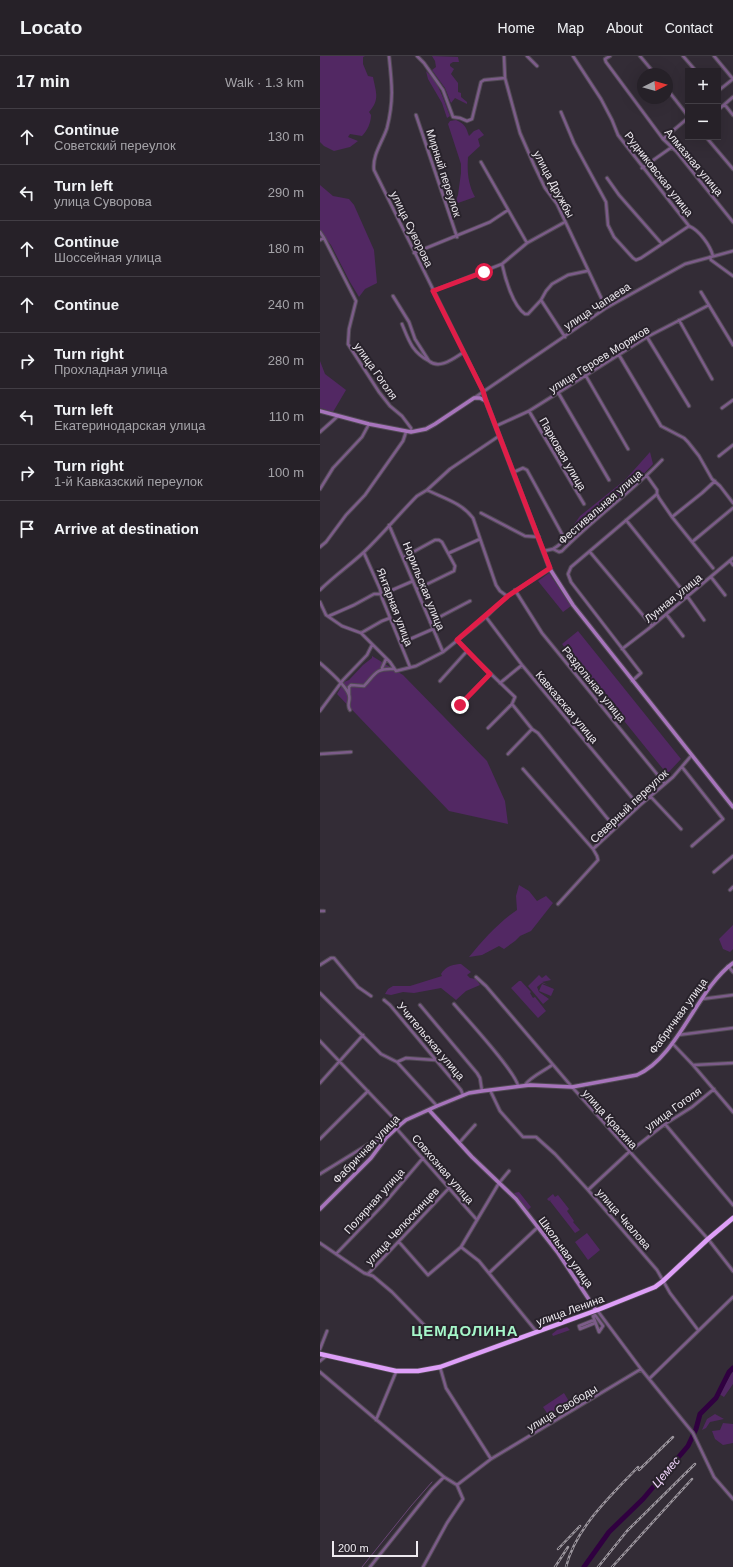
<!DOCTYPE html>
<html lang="en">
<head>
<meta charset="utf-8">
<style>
	:root { --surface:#262128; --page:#322e34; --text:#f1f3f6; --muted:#a4a3a8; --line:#423e45 }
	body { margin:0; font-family:Arial,sans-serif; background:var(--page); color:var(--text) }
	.controls { position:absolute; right:12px; top:12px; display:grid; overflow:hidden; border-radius:0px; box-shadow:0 4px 16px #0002 }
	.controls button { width:36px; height:36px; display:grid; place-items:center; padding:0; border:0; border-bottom:1px solid var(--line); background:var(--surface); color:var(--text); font:20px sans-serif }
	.compass { position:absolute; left:317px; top:12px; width:36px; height:36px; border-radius:50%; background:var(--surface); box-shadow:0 4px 16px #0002; rotate:85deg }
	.scale { position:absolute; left:12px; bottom:10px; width:86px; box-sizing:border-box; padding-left:4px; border:2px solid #eeeaf0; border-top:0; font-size:11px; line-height:14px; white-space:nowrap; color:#eeeaf0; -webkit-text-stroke:3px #29232c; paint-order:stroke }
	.stop { position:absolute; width:12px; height:12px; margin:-9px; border:3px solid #e11d48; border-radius:50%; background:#fff }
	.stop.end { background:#e11d48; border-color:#fff; box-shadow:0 1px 4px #0008 }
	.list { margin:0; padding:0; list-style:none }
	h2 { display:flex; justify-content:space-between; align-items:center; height:52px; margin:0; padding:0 16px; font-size:17px }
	h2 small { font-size:13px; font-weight:400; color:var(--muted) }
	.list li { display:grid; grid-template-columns:26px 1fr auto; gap:12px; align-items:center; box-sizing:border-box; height:56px; padding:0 16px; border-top:1px solid var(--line) }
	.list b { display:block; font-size:15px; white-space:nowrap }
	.list p { margin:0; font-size:13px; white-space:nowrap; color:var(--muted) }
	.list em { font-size:13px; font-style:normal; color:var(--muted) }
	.icon { flex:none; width:22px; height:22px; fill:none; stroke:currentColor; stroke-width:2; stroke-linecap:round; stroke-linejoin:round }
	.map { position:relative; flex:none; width:413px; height:1511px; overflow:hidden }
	header { display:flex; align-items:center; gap:24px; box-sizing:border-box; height:56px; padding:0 20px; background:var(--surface); border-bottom:1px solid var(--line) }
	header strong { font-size:19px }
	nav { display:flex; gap:22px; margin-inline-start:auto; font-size:14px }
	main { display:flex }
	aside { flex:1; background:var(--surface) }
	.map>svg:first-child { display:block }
</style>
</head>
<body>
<header>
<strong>Locato</strong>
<nav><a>Home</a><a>Map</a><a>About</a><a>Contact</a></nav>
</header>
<main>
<aside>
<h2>17 min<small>Walk · 1.3 km</small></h2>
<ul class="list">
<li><svg class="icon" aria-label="ahead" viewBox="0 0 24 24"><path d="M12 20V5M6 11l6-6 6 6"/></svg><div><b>Continue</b><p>Советский переулок</p></div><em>130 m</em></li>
<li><svg class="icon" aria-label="left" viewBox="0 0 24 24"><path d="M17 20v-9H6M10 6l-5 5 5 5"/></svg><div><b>Turn left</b><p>улица Суворова</p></div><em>290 m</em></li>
<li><svg class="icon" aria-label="ahead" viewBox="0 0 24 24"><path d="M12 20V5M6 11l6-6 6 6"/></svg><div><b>Continue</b><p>Шоссейная улица</p></div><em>180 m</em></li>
<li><svg class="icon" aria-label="ahead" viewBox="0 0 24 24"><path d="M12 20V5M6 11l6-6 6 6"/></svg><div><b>Continue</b></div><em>240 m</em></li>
<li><svg class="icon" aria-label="right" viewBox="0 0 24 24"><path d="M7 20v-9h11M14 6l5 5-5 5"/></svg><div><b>Turn right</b><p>Прохладная улица</p></div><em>280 m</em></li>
<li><svg class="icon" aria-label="left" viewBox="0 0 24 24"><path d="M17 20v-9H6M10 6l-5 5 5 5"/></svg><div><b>Turn left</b><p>Екатеринодарская улица</p></div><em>110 m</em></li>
<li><svg class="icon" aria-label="right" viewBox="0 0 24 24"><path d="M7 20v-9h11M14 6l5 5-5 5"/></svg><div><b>Turn right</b><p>1-й Кавказский переулок</p></div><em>100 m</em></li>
<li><svg class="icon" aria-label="arrive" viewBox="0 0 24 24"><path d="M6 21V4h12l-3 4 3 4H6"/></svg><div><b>Arrive at destination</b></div></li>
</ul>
</aside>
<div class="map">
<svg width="413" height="1511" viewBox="0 0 413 1511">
	<rect width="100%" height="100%" fill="#332c36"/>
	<path fill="#522863" d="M 0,0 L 45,0 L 43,1 L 43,8 L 48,20 L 53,21 C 56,37 60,43 49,56 L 51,59 C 51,67 47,75 42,80 L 30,78 L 28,81 L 38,85 L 30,91 L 14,95 L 4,90 L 0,86 Z
		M 112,0 L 138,1 L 139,6 L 133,6 L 130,8 L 130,10 L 134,13 L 131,18 L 138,27 L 138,36 L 141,37 L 141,41 L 147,46 L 147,48 L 135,42 L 131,47 L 125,32 L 112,14 L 116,11 L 115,5 Z
		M 106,15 C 119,26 124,45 130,60 L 127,62 L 122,47 L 108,23 Z
		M 136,64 C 145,68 146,71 149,80 L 154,75 L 159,73 L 164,79 L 158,83 L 160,90 L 148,101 C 147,116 148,128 155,141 L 138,147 L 136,144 L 138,139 L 141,117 L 141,108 L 128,68 L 130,65 Z
		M 0,129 L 13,140 L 29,143 L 34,149 L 54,194 L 57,227 L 45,233 L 39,241 L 30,226 L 11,189 L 0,175 Z
		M 0,305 L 5,318 L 26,334 L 13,356 L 0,352 Z
		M 330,396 L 333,408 L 314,428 L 243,489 L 253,470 L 260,460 L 305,424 Z
		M 229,517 L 251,550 L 243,556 L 218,525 Z
		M 258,575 L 361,703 L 347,718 L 242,588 Z
		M 52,600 L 83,619 L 167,705 L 185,745 L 188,768 L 129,755 L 17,638 L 24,626 L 29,624 L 43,609 L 52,602 Z
		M 199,829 L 209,835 L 217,845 L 226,840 L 233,847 L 211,875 L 200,880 L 195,885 L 184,893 L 179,890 L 162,899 L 149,901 C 163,884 179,866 197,854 L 196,840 Z
		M 413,869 L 413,893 L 410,896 L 403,893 L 399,883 Z
		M 139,908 L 141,908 L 151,916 L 147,919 L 150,922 L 156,923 L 160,929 L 146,935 L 136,944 L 121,932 L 94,937 L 83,936 L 71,939 L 65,938 L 68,933 L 73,930 L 90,930 L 122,920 L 121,918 C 125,911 131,909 139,908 Z
		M 219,919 L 222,922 L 226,919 L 231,924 L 222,926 L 228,929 L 222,927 L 217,931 L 219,936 L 229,943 L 223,948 L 208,930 Z
		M 199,925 L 201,925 L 211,936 L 210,937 L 213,942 L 215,941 L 226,955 L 218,962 L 191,932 Z
		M 222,928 L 234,933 L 231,940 L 219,935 Z
		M 199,1136 L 211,1151 L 208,1154 L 194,1137 Z
		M 233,1138 L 235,1141 L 238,1139 L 249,1153 L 247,1155 L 254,1165 L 253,1166 L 260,1174 L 255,1177 L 230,1145 L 231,1144 L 229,1145 L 227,1143 Z
		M 267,1177 L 280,1194 L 268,1204 L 255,1186 Z
		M 247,1271 L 250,1274 L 233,1280 L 232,1278 L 237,1274 Z
		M 413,1315 L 413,1328 L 404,1341 L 399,1338 Z
		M 244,1337 L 250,1347 L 229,1360 L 223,1351 Z
		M 395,1358 L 404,1363 L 390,1366 L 386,1372 L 382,1374 L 387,1363 Z
		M 403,1367 L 413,1368 L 413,1387 L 403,1389 L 395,1383 L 392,1375 L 400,1374 Z"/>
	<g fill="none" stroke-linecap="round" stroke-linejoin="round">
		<path stroke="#694675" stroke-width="1" d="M 42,1511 L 91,1450 L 112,1426"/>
		<path stroke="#300040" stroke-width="5" d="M 264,1511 L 289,1476 L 323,1443 L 368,1390 L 376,1373 L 380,1358 L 396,1342 L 409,1316 L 413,1312"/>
		<defs>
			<path id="street" d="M 69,0 C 72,28 74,44 67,72 C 63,85 52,99 54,114 L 144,296 L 163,335 L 165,344
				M 97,0 L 104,7 L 123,34 L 133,61 L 140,62 L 147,65 L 152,63 L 161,26 L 164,24 L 185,22
				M 184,0 L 185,22 L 200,77 L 214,109 L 225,132 L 237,148 L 286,252
				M 207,0 L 217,10
				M 253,0 L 281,43 L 292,64 L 298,79 L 369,170 C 379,174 390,189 393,200
				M 290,0 L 285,3 L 286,6 L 343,83 L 356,95 L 413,166
				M 320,0 L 335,18
				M 363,0 L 376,15
				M 394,0 L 413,23
				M 347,33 L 368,60
				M 398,35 L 413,23
				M 405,49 L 413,59
				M 398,54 L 413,41
				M 241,56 L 254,87 L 286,146 L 288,169 L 294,181 L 313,202 L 316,204 L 321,202 L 369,170
				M 96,59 L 137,181
				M 386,81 L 413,113
				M 343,83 L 368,62
				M 161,106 L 207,187
				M 322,112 L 352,91
				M 287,122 L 299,139 L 342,188
				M 0,176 L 4,182 L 36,245 L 29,273 L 28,288 L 59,336 L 70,350 L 82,360 L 91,372 L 91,376
				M 0,184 L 4,182
				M 94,197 L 170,166 L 188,154
				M 390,201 L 391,204 L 413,220
				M 182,208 C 185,222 193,250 205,258 L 208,258 L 221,244 L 226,235 L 232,228 L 248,219 L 267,215
				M 113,235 L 182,208 L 207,187 L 245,166
				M 381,236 L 413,289
				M 73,240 L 89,266 L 95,283 L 109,305 C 120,314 134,302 144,296
				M 221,244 L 245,281
				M 359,264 L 392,323
				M 82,268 C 89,285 92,296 109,305
				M 327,281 L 369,350
				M 299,299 L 341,370 L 364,382 L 368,386 L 379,400 L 392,423 L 400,430 L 413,447
				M 266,320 L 308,393
				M 239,338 L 289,424
				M 154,342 L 286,252 L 365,208 L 413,195
				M 402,352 L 413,344
				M 209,355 L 264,448
				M 176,370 L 209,355 L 327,281 L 389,249
				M 0,376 L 18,360
				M 399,400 L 413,389
				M 194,416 L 203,412 L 207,414 L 242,478 C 245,486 239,489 233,493
				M 327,420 L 337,434 L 337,438 L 339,442 L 352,461 L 393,512
				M 0,433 L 13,412 L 42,381 L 49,368
				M 107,434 C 123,442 142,447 153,462 L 176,529 L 180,535 L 187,540
				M 161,457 L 205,480 L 219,481
				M 352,461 L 382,437 L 395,425
				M 306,464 L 367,540 L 384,564
				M 69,469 L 123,596
				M 372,486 L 413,452
				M 0,491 L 6,486 L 26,459 L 45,439 L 83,385 L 86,376
				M 224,495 L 233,493 L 239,496 L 242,495 C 273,463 311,437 342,404
				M 270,496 L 332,570
				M 44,497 L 60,533 L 62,542 L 90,611
				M 129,497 L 160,483
				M 84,501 L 115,484 L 119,484 L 122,486 L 135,510 L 134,515 L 97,533
				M 410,505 L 413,509
				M 391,521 L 405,539
				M 0,534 C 14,520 30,509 44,496 C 63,478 79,458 97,440 L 107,434 L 130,413 L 179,380
				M 195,534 L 222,577 L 345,728
				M 0,546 L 6,559 L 22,570 L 41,577 L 70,606 L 76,615 L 96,610 L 123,596 L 166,561 L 187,540 L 230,513
				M 346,558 L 363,580
				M 9,560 L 34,549 L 54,538 L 63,538 L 93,525
				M 166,561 L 202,609 L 319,750
				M 110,566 L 150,545
				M 41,577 L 62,565 L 70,562
				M 137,584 L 147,595 L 195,641 L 192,648 L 168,672
				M 81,587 L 113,573
				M 302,593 L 332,570 L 413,502
				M 0,607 C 8,614 26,629 29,639 C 31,645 26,649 30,654
				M 62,612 L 66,603
				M 120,625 L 147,595
				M 312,625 L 321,617 L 251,526 L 248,518 L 251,511 L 337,438
				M 180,627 L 202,609
				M 29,639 L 29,631 L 31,629 L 44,630 C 55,619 55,612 73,613
				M 192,648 L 212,673 L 218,677 L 287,762 L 296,771
				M 139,649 L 170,618
				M 0,655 L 23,624 L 47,599 L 52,589
				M 0,698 L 31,696
				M 188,698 L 212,673
				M 362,711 L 403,763 L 372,790
				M 203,713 L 273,793
				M 331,741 L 361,773
				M 394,816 L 413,800
				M 410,834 L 413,831
				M 238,848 L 278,804 L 277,800 L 273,793 L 319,750 L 353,721 L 371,700
				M 0,855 L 4,855
				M 0,909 L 11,902 L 14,902 L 38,931 L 51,940
				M 408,910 L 413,916
				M 156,921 L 166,930 L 252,1031 L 388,1183 L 413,1215
				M 0,937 L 61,998 L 77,1006 L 117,1050
				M 382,943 L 413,939
				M 64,944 L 70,949 L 141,1034 L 143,1039
				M 134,948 C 146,962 196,1016 198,1030
				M 100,949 L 157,1017 L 160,1022 L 162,1035
				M 358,979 L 413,972
				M 0,985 L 80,1069
				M 352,987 L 373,1009 L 413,1056
				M 77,1006 L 86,1002 L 115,1004
				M 374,1009 L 413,1007
				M 0,1027 L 43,979
				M 205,1029 C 210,1021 224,1015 232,1009
				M 170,1034 L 180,1055 L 203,1081 L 216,1081 L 235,1098 L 268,1134 L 337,1214 L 350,1237 L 378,1274
				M 345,1068 L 413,1149
				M 76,1072 L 157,1164
				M 0,1083 L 48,1035
				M 139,1087 L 155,1069
				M 0,1118 L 52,1086 L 66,1082
				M 268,1134 L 309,1096 L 345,1068 L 372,1051 L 394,1033
				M 79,1186 L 108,1219 L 141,1191 L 179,1127 L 189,1115
				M 0,1187 L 44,1217 L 53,1220 L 72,1236 L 108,1273
				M 141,1191 L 159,1205 L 216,1275
				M 16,1198 L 63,1149 L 103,1102
				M 169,1217 L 218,1171
				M 48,1218 L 129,1132
				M 277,1254 L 321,1313 L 373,1377 L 394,1421 L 413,1443
				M 275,1259 L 283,1270 L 279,1276 L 273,1260 Z
				M 274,1264 L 275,1267 L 260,1273 L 259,1270 Z
				M 0,1293 L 7,1275
				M 0,1305 L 6,1300
				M 120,1311 L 126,1332 L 171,1403
				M 0,1316 L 124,1421 L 137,1429 L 143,1443 L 127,1467 L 103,1511
				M 329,1323 L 413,1241
				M 56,1364 L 76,1316
				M 137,1429 L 171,1403 L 321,1313
				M 50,1511 L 112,1433 L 124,1421"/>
			<path id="secondary" d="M 0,355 L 49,368 L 91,376 L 106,373 L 115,368 L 154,342 L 160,342 L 166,345 L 230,513 L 253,549 L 413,751
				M 109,1054 L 152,1101 L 196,1143 L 238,1197 L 276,1254
				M 0,1153 L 51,1102 L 66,1082 L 80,1069 L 86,1064 L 117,1050 L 149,1037 L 162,1035 L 210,1029 L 252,1031 L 317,1019 C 358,1001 377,933 413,907"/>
			<path id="highway" d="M 0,1298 L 76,1315 L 98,1315 L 120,1311 L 280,1253 L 335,1231 L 343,1225 L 388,1183 L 413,1162"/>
		</defs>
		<use href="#street" stroke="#514a54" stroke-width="4.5"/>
		<use href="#secondary" stroke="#514a54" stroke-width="5.5"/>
		<use href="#highway" stroke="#514a54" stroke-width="6"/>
		<use href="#street" stroke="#7c5c89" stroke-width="2.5"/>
		<use href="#secondary" stroke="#a774bc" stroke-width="3.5"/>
		<use href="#highway" stroke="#de9ff8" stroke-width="4.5"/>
		<defs>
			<path id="rail" d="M 319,1414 L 353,1381
				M 238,1493 L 260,1470
				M 235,1511 L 248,1491
				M 246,1511 C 256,1471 291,1440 318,1411
				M 278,1511 L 307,1475 L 375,1408
				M 292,1511 L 372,1423"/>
		</defs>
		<use href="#rail" stroke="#9b959d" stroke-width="2.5"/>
		<use href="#rail" stroke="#29232c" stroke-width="1" stroke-dasharray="3" stroke-linecap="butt"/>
	</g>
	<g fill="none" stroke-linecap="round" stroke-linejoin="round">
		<path stroke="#e11d48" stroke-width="5" d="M 140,649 L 170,618 L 137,584 L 188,540 L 230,512 L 166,345 L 163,335 L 113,235 L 164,216"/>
	</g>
	<g text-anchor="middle" stroke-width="4" stroke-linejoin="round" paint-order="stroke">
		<g font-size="11" fill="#eeeaf0" stroke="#29232c">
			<text transform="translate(374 106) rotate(50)" y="4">Алмазная улица</text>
			<text transform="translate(124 117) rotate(72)" y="4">Мирный переулок</text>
			<text transform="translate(339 118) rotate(52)" y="4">Рудниковская улица</text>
			<text transform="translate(234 128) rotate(62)" y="4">улица Дружбы</text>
			<text transform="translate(92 173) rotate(64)" y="4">улица Суворова</text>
			<text transform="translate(277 250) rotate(-33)" y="4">улица Чапаева</text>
			<text transform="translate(279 303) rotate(-32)" y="4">улица Героев Моряков</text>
			<text transform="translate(56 315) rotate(55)" y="4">улица Гоголя</text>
			<text transform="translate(243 398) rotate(60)" y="4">Парковая улица</text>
			<text transform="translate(280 451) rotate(-41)" y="4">Фестивальная улица</text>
			<text transform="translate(104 530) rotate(68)" y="4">Норильская улица</text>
			<text transform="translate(353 542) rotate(-39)" y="4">Лунная улица</text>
			<text transform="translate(75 551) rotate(69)" y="4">Янтарная улица</text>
			<text transform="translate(274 628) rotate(51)" y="4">Раздольная улица</text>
			<text transform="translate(247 651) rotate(50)" y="4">Кавказская улица</text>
			<text transform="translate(309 750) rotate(-43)" y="4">Северный переулок</text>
			<text transform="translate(358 960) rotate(-54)" y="4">Фабричная улица</text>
			<text transform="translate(111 985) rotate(50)" y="4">Учительская улица</text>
			<text transform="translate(353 1053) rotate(-36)" y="4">улица Гоголя</text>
			<text transform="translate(290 1063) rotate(48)" y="4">улица Красина</text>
			<text transform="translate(46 1093) rotate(-46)" y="4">Фабричная улица</text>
			<text transform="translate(123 1113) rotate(49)" y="4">Совхозная улица</text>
			<text transform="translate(54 1145) rotate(-48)" y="4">Полярная улица</text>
			<text transform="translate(304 1163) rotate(49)" y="4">улица Чкалова</text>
			<text transform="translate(82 1170) rotate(-47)" y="4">улица Челюскинцев</text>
			<text transform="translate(246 1196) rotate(54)" y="4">Школьная улица</text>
			<text transform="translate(250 1254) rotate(-20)" y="4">улица Ленина</text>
			<text transform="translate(242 1352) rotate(-31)" y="4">улица Свободы</text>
		</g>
		<g font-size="12" font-style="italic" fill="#eed3f9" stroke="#29232c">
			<text transform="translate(346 1416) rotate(-50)" y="4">Цемес</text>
		</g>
		<g font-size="15" font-weight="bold" letter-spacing="1" fill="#a5f6c9" stroke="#29232c">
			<text x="145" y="1280">ЦЕМДОЛИНА</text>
		</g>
	</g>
</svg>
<div class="controls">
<button>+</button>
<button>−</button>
</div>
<svg class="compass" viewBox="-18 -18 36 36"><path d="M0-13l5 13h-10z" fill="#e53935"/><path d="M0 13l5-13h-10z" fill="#a4a3a8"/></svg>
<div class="scale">200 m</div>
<div class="stop" style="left:164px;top:216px"></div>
<div class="stop end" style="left:140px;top:649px"></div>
</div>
</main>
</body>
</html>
